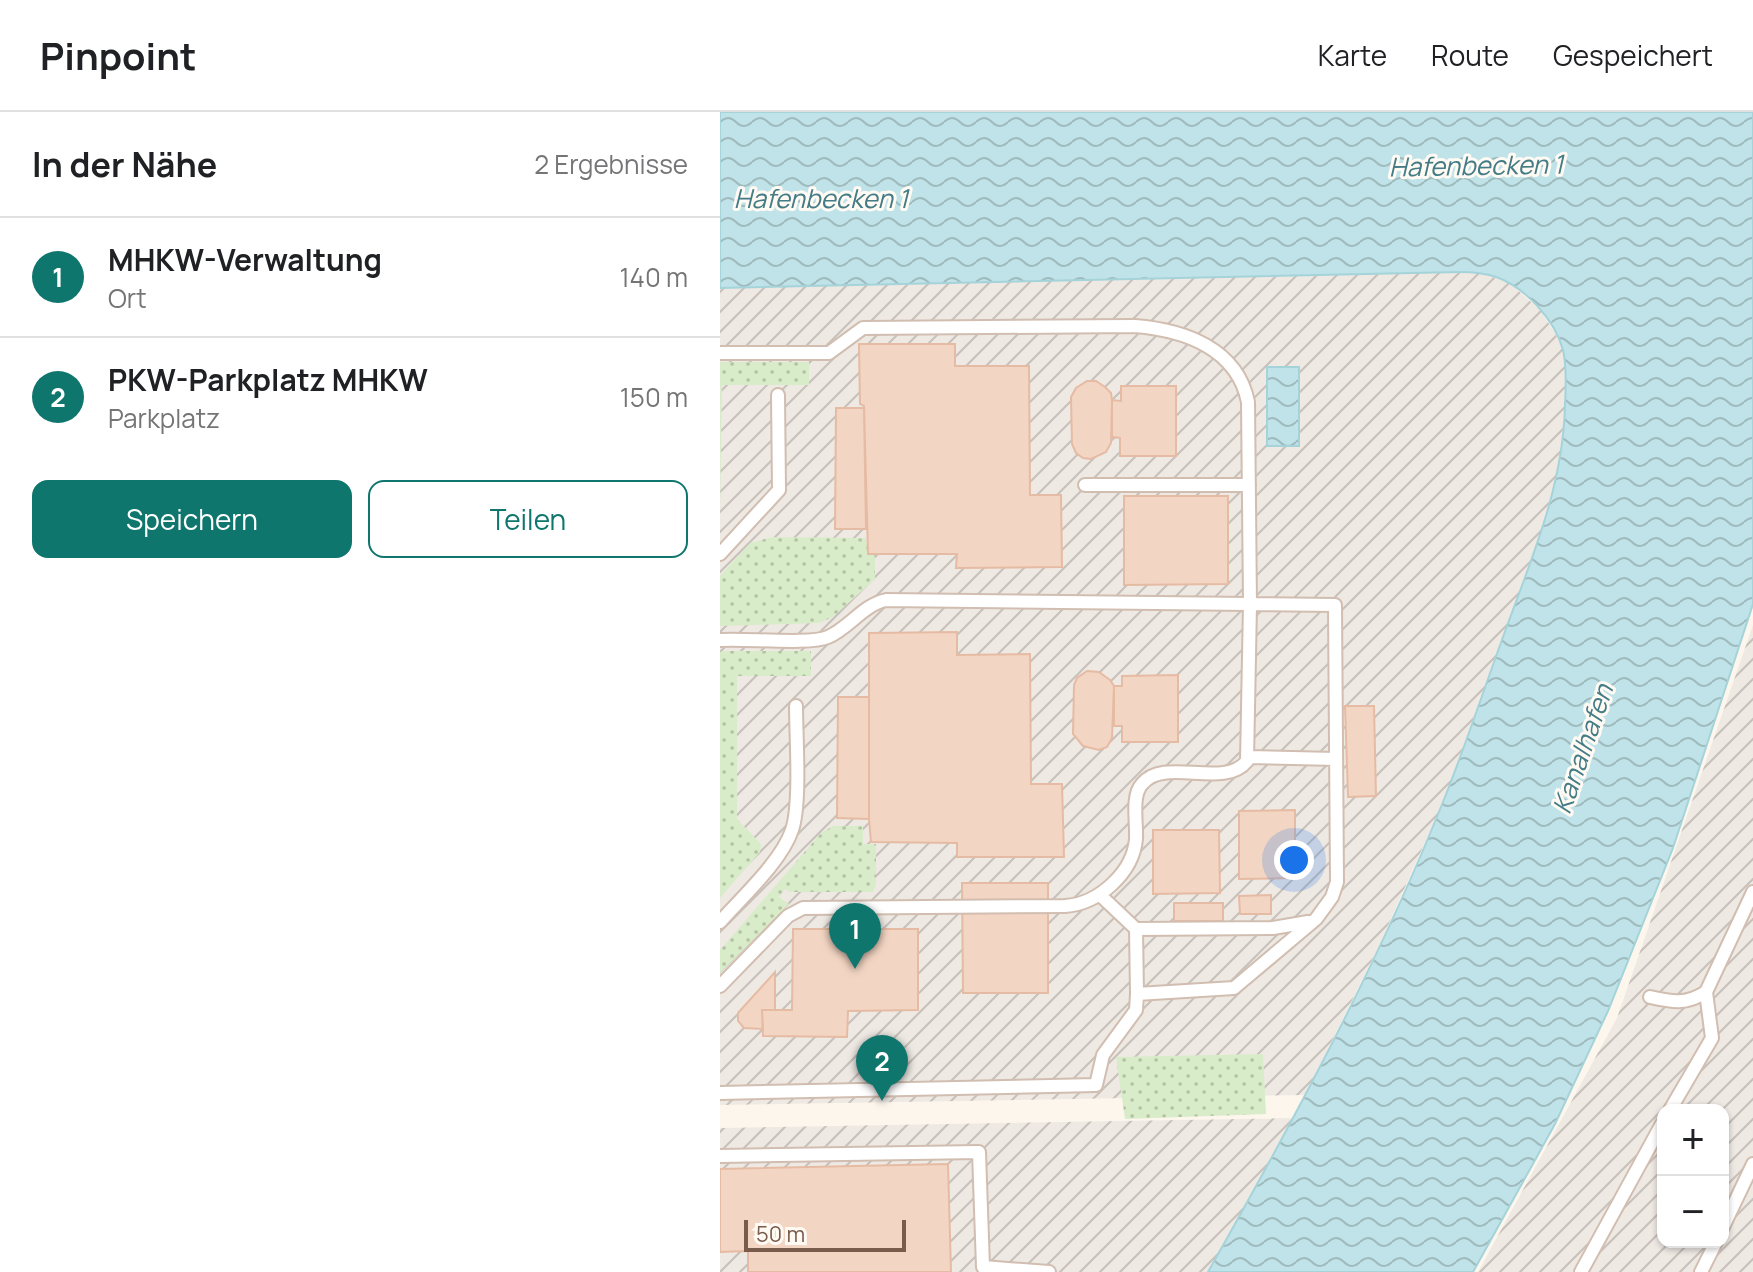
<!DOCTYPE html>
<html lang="de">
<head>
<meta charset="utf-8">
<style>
	:root { --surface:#fff; --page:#f6f6f6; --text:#202124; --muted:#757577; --line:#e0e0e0; --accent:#0f766e }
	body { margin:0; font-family:Manrope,sans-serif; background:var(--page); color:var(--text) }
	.controls { position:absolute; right:24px; bottom:24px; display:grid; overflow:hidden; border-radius:16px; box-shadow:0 2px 6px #0004 }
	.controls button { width:72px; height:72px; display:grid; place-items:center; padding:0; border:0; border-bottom:2px solid var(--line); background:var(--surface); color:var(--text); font:40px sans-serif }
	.scale { position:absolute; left:24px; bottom:20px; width:162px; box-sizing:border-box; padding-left:8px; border:4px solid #7a5c4d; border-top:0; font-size:22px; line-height:28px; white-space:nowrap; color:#7a5c4d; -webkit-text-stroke:6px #fffaf3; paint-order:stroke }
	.you { position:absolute; left:574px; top:748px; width:28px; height:28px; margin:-20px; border:6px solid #fff; border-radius:50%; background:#1a73e8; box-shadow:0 0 0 12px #1a73e833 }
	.badge { display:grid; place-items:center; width:52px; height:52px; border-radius:50%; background:var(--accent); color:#fff; font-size:26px; font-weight:700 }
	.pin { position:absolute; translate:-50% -66px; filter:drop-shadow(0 2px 4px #0008) }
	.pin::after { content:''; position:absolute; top:42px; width:28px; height:24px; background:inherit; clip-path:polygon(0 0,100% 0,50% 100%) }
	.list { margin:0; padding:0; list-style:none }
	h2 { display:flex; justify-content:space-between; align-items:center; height:104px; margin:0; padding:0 32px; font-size:34px }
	h2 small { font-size:26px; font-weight:400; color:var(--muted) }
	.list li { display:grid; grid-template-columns:52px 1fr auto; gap:24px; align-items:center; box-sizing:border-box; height:120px; padding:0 32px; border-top:2px solid var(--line) }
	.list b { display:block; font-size:30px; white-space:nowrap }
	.list p { margin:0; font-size:26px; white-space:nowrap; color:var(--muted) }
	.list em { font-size:26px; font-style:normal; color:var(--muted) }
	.actions { display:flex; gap:16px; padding:24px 32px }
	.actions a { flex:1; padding:18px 0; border:2px solid var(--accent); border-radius:16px; text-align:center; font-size:28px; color:var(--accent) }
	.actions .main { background:var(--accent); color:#fff }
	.map { position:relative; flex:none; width:1033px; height:1160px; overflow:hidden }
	header { display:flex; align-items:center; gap:48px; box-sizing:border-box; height:112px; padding:0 40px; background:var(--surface); border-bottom:2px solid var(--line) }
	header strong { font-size:38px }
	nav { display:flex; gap:44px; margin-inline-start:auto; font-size:28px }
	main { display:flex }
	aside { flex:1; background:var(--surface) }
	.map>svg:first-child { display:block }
</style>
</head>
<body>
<header>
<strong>Pinpoint</strong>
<nav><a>Karte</a><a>Route</a><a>Gespeichert</a></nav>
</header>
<main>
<aside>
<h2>In der Nähe<small>2 Ergebnisse</small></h2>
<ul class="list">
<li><span class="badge">1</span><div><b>MHKW-Verwaltung</b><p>Ort</p></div><em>140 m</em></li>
<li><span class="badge">2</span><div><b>PKW-Parkplatz MHKW</b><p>Parkplatz</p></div><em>150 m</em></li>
</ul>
<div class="actions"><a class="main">Speichern</a><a>Teilen</a></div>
</aside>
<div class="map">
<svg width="1033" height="1160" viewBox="0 0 1033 1160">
	<defs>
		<pattern id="industrial-furrows" width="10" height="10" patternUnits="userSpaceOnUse" patternTransform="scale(2)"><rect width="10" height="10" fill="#efe9e4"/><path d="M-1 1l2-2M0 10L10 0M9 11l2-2" fill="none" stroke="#c7c0bb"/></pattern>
		<pattern id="grass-dots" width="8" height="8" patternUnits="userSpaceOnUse" patternTransform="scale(2)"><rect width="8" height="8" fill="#d8ecc9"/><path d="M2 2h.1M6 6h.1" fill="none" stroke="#b4c2a5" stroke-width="1.8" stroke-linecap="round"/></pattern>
		<pattern id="water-waves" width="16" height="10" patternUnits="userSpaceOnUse" patternTransform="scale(2)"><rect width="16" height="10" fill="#bfe3e8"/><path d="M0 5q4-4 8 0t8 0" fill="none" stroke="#a0bbbe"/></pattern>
	</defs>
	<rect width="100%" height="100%" fill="#fdf6ec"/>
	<path fill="url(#industrial-furrows)" fill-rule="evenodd" d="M 740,160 L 765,162 L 791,172 L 821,199 L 836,223 L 843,238 L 846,266 L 841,349 L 833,386 L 723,690 L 657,838 L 585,983 L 0,993 L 0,176 Z
		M 1033,513 L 1033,1160 L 758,1160 L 897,906 ZM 943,998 L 1003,998 L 1003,1130 L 943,1130 Z
		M 574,1006 L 488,1160 L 0,1160 L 0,1016 Z"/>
	<path fill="url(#grass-dots)" d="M 0,250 L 89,250 L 89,273 L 2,273 L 0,406 Z
		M 53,425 L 146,426 L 148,442 L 155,443 L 155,467 L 113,505 L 99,511 L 0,514 L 0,464 L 30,431 Z
		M 8,539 L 91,539 L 91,564 L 17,564 L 17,707 L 41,732 L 40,740 L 0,786 L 0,540 Z
		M 113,714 L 143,714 L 143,732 L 156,732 L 156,772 L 153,780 L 70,780 L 65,777 L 59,785 L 69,792 L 0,861 L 0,838 L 101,721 Z
		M 543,942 L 546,1002 L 405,1007 L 396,945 Z"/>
	<path fill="url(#water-waves)" stroke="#a5d3da" stroke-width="2" d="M 0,0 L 1033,0 L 1033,492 L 953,736 L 888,899 L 835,1012 L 753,1160 L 488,1160 C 574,1008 658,852 723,690 C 745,635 763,580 783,525 C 811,447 843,377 845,293 C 846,275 847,255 843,238 C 835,208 805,175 776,165 C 764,161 752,160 740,160 L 0,176 Z
		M 547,255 L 579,255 L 579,334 L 547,334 Z"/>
	<path fill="#f3d5c3" stroke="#e6bba3" stroke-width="2" d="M 139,232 L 235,232 L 235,254 L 309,254 L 310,383 L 341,383 L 342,455 L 236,456 L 237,442 L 148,442 L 144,294 L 140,292 Z
		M 367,269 L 376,269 L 385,275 L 391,281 L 392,288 L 391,331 L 386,340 L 371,347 L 363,346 L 356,341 L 352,332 L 351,285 L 356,276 Z
		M 401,274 L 456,274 L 456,344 L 400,344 L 400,326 L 392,325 L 392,288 L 401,289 Z
		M 116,296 L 144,296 L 146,417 L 115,417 Z
		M 404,384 L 508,384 L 508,472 L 404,473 Z
		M 237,520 L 237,543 L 310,542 L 311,672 L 342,672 L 344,745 L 237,745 L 237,731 L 151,730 L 149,707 L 149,521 Z
		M 367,559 L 379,560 L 390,568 L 394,574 L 392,626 L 387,635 L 379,638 L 363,634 L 353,622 L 354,573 L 357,566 Z
		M 458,563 L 458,630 L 402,630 L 402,614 L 394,614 L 394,574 L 402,574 L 402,564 Z
		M 118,585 L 149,585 L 149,707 L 117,706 Z
		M 625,594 L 654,594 L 656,684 L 628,685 Z
		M 575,698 L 575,766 L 519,767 L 519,699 Z
		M 433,718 L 499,718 L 500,781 L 433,782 Z
		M 242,771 L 328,771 L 328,881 L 243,881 Z
		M 551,783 L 551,802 L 520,802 L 519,784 Z
		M 454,791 L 503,791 L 503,809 L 454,809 Z
		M 73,817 L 198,817 L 198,898 L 128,899 L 127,925 L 43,924 L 42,898 L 72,898 Z
		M 55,860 L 55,898 L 42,898 L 43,917 L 24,916 L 18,909 L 18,901 Z
		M 228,1052 L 231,1160 L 28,1160 L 28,1139 L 0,1140 L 0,1057 Z"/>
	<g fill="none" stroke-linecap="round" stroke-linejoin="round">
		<defs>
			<path id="lane" d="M 0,241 L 109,241 L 143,216 L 415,214 C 464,218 517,236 528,290 L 530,492 L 527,649 C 504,678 444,644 422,672 C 411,684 417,711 416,727 C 413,761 378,792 345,794 L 83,796 L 68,804 L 0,874
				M 365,373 L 529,373
				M 0,442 L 59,378 L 58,283
				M 0,528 C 25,526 90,533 108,525 C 129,516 143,493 166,488 L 615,493 L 617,770 L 612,785 L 596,807 L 514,876 L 417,882 L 416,898 L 383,943 L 376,973 L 0,981
				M 528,645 L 616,647
				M 380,783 L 416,817 L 417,882
				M 0,810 C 22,785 61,750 72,718 C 81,691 76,625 76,594
				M 416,817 L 553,816 L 588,810
				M 930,885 C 952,890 966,893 986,880 L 1033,780
				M 950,998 L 992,926 L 986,880
				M 0,1044 L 259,1040 L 263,1155 L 329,1160
				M 1003,1115 L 1033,1052
				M 861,1160 L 943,1010
				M 981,1160 L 996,1130"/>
		</defs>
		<use href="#lane" stroke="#d1beb0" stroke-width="16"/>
		<use href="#lane" stroke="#fff" stroke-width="12"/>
	</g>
	<g text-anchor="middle" stroke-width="6" stroke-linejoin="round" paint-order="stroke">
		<g font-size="26" font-style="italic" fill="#437c86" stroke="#fffaf3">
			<text transform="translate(756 54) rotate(-1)" y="9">Hafenbecken 1</text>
			<text x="101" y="96">Hafenbecken 1</text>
			<text transform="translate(863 637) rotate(-71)" y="9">Kanalhafen</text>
		</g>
	</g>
</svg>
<div class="controls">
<button>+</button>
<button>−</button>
</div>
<div class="scale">50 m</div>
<div class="you"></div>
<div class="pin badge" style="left:135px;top:857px">1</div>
<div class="pin badge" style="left:162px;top:989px">2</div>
</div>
</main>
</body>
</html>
